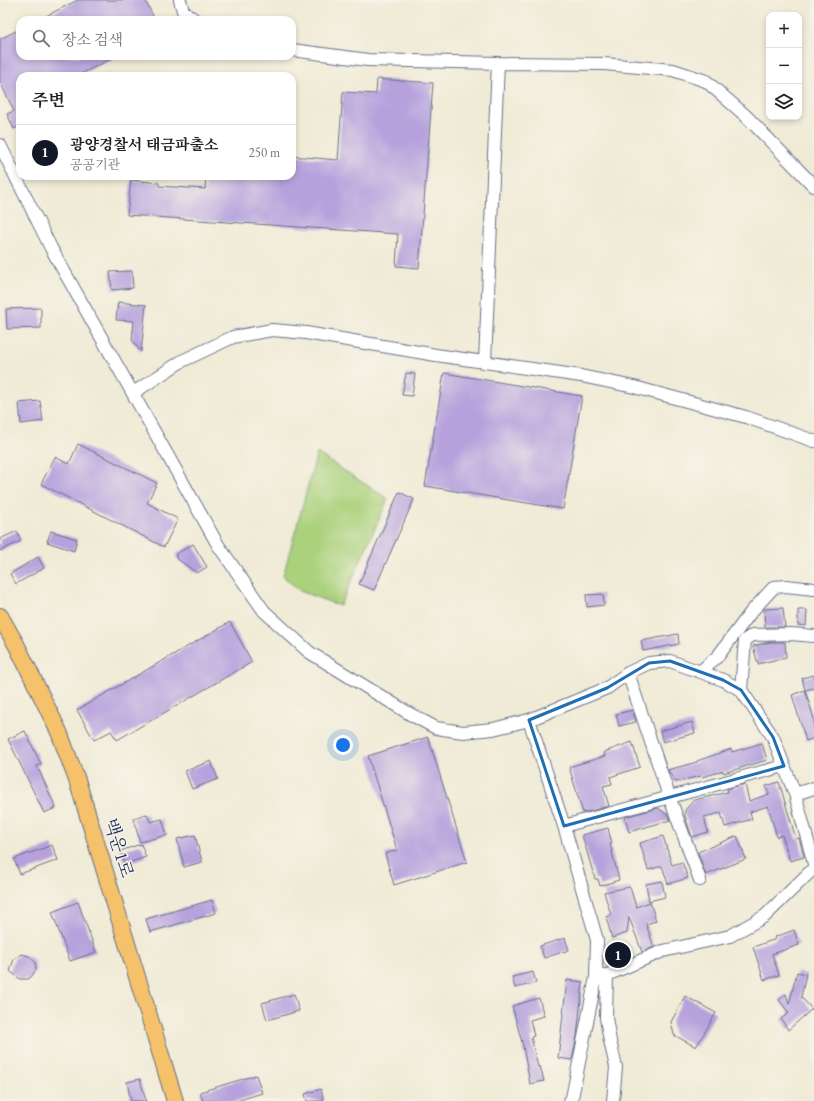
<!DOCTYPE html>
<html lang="ko">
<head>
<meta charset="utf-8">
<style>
	:root { --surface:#fff; --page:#f6f6f6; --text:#202124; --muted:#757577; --line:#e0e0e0; --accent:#111827 }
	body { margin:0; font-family:"EB Garamond","Noto Serif KR",serif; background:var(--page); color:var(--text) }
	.controls { position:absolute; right:12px; top:12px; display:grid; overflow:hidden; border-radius:8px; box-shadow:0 2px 6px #0003 }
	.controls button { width:36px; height:36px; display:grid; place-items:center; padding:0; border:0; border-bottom:1px solid var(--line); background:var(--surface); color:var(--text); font:20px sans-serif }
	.you { position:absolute; left:343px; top:745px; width:14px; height:14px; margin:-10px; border:3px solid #fff; border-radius:50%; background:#1a73e8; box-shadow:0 0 0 6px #1a73e833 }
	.badge { display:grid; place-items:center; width:26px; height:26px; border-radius:50%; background:var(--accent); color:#fff; font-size:13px; font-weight:700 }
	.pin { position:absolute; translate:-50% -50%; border:2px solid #fff; box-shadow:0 1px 4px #0006 }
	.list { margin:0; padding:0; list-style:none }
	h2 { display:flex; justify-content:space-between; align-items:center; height:52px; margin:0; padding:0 16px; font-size:17px }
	h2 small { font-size:13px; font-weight:400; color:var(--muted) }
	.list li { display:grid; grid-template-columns:26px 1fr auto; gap:12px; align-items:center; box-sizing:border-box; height:56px; padding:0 16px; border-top:1px solid var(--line) }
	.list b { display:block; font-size:15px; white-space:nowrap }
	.list p { margin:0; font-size:13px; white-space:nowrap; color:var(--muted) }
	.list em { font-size:13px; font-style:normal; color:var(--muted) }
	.icon { flex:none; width:22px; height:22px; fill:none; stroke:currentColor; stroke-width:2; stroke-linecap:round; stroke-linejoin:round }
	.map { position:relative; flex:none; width:814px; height:1101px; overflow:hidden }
	.search { position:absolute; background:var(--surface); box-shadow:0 2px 6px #0003; left:16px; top:16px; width:280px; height:44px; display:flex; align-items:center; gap:10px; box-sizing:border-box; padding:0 14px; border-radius:12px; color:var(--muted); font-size:15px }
	.panel { position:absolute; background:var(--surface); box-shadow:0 2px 6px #0003; left:16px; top:72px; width:280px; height:108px; border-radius:12px }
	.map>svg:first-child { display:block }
</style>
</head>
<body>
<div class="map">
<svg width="814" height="1101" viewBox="0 0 814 1101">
	<rect width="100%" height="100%" fill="#f7f3e8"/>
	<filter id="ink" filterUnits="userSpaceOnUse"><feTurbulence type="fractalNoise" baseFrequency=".025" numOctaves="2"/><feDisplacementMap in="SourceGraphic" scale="8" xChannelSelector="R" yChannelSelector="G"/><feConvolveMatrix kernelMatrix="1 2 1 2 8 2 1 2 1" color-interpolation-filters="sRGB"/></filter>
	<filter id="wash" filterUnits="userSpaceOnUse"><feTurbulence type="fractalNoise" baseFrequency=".012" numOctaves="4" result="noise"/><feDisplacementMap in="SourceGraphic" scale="16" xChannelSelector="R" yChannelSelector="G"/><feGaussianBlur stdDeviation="0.9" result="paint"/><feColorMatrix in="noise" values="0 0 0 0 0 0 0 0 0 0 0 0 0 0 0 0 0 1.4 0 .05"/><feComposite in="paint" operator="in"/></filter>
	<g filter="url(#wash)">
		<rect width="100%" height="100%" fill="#f0ebd6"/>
		<path fill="#abd17b" stroke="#63806c" d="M 317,453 L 388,499 L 340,606 L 300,591 L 283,576 Z"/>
		<g id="blocks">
			<path fill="#b6a1dd" d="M 78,0 L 145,0 L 155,20 L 38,20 Z
				M 20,29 L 20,56 L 117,56 L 77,76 L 20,76 L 20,126 L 14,129 L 7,114 L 14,111 L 0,82 L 0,39 Z
				M 377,79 L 433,83 L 419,268 L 396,266 L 398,234 L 127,215 L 131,180 L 159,183 L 159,186 L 205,189 L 206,176 L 292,176 L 292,156 L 338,160 L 343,92 L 376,94 Z
				M 132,271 L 133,288 L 112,290 L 110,272 Z
				M 118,302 L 146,305 L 141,352 L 132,340 L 134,321 L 116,320 Z
				M 41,308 L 41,328 L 7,329 L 6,309 Z
				M 406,373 L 415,374 L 412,396 L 402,395 Z
				M 444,373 L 582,396 L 563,509 L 425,486 Z
				M 40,401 L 43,421 L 21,424 L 19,403 Z
				M 78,444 L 157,483 L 147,503 L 178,519 L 164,547 L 41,484 L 55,457 L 69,464 Z
				M 399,492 L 414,499 L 374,590 L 359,584 Z
				M 17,531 L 21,541 L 0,551 L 0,539 Z
				M 51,531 L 77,539 L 74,551 L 47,542 Z
				M 193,544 L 207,567 L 197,573 L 176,558 L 176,554 Z
				M 38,557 L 44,568 L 16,584 L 10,574 Z
				M 603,594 L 604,605 L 587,607 L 586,595 Z
				M 783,608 L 785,627 L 765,627 L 764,609 Z
				M 798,610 L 807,610 L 806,626 L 798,625 Z
				M 230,622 L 252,662 L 117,740 L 111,731 L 94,740 L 77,710 Z
				M 678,634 L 679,644 L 643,651 L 641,641 Z
				M 770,642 L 785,642 L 786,657 L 758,664 L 753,646 Z
				M 814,675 L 814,688 L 805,690 L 802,678 Z
				M 805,690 L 814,719 L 814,738 L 806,741 L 792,695 Z
				M 633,710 L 636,722 L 619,726 L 616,714 Z
				M 692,722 L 695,733 L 663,742 L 660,731 Z
				M 25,731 L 41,764 L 37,766 L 56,808 L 44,813 L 8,739 Z
				M 428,737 L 467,862 L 394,885 L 385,854 L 397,850 L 368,756 Z
				M 632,742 L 640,767 L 610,777 L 612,784 L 603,786 L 609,806 L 583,813 L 569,767 L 605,756 L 604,752 Z
				M 762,743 L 767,760 L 724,773 L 723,771 L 702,777 L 701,776 L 675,782 L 668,770 L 697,762 L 697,761 L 731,749 L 732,752 Z
				M 211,761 L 218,779 L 192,789 L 185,771 Z
				M 779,782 L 796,839 L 799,838 L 804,857 L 790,861 L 782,835 L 777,837 L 768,806 L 750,812 L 752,819 L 725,827 L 721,813 L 704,817 L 708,832 L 692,837 L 685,816 L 685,810 L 694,800 L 728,792 L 727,789 L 745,784 L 749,801 L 769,794 L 766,786 Z
				M 658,808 L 668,815 L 670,820 L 629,832 L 625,817 Z
				M 147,814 L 150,822 L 162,819 L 167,835 L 140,842 L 133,818 Z
				M 608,828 L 612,844 L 610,844 L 619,880 L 600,886 L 598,879 L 595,879 L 582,835 Z
				M 195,835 L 202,862 L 184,867 L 177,839 Z
				M 663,836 L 672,865 L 682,862 L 688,878 L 668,884 L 662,866 L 648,870 L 640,843 Z
				M 737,836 L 746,859 L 706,875 L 698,852 Z
				M 141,844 L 146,857 L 125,864 L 120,851 Z
				M 52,845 L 58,860 L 20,874 L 14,859 Z
				M 662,881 L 665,897 L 649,901 L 646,884 Z
				M 630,887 L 636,907 L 650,902 L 656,921 L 646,924 L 654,947 L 642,952 L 629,917 L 627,933 L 612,938 L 606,917 L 611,915 L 604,892 Z
				M 212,900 L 216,913 L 150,932 L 146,919 Z
				M 78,902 L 96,952 L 70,961 L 52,912 Z
				M 794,930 L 799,945 L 772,954 L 779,975 L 764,980 L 753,947 L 776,939 L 775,937 Z
				M 565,938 L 569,950 L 544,958 L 540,946 Z
				M 612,948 L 625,950 L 624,959 L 620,961 L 611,960 Z
				M 21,954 L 29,956 L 35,962 L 36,970 L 31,977 L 28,979 L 20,979 L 10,971 L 14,959 Z
				M 533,972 L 536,983 L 515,988 L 512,977 Z
				M 797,972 L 806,974 L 801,997 L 812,1009 L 788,1030 L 781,1019 L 789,1013 L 779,1000 L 786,994 L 789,1004 Z
				M 567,980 L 583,982 L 577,1036 L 572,1060 L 558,1058 Z
				M 294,994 L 299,1011 L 267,1020 L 262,1003 Z
				M 685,996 L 716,1013 L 696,1047 L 674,1035 L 671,1022 Z
				M 539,998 L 544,1016 L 530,1020 L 534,1036 L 531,1037 L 538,1067 L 540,1066 L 544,1081 L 530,1084 L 523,1046 L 512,1006 Z
				M 256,1075 L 262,1093 L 236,1101 L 203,1101 L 200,1092 Z
				M 140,1079 L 146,1101 L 131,1101 L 127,1082 Z
				M 321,1089 L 324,1101 L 307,1101 L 305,1094 Z"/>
		</g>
	</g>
	<g filter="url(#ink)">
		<use href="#blocks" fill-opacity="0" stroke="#667188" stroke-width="1"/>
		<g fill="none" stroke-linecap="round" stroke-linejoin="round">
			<defs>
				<path id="minor" d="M 180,0 L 183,11 L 195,20
					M 292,50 L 368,60 L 498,63 L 485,362
					M 498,63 L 604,64 L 673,70 L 706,81 L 746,116 L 814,186
					M 0,145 L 51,248 L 218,545 L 264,611 L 309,652 L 410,714 L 436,728 L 463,732 L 493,729 L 529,720 L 564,826 L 597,940 L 596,977 L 572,1098 L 570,1101
					M 133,393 L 182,361 L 233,337 L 272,330 L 306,333 L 436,355 L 581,376 L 634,387 L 746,417 L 814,441
					M 701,671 L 718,656 L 751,612 L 774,587 L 786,586 L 814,589
					M 628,673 L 669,796 L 700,880
					M 741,690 L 745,640 L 753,635 L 791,634 L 814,636
					M 529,720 L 607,688 L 628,673 L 649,663 L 670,661 L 723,680 L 741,690 L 773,737 L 795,794 L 814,864
					M 795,794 L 814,788
					M 564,826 L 784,766
					M 607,975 L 606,1018 L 610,1041 L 616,1067 L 613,1101
					M 596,977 L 607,975 L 663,951 L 730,936 L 765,916 L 814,868"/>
				<path id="major" d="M 0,616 L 17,646 L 59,732 L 77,780 L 175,1101"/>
			</defs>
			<use href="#minor" stroke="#667188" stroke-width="14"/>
			<use href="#major" stroke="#667188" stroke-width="18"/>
			<use href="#minor" stroke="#fff" stroke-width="12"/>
			<use href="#major" stroke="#f5c16b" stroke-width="16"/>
		</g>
	</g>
	<path fill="none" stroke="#1f6fb2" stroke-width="3" stroke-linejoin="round" d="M 670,661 L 723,680 L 741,690 L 773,737 L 784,766 L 564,826 L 529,720 L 607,688 L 649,663 Z"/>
	<g text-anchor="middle" stroke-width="3" stroke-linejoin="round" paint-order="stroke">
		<g font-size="18" fill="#1b2f5e" stroke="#f7f3e8">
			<text transform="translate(119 848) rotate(73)" y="6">백운1로</text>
		</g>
	</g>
</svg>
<div class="controls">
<button>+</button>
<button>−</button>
<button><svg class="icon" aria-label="layers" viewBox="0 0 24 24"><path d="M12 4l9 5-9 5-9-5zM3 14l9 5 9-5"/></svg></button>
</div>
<div class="you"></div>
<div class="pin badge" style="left:618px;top:955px">1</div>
<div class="search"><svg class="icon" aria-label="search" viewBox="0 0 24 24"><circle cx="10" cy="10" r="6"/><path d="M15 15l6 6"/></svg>장소 검색</div>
<section class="panel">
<h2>주변<small></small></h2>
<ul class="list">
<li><span class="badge">1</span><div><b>광양경찰서 태금파출소</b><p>공공기관</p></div><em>250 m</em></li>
</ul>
</section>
</div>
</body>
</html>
